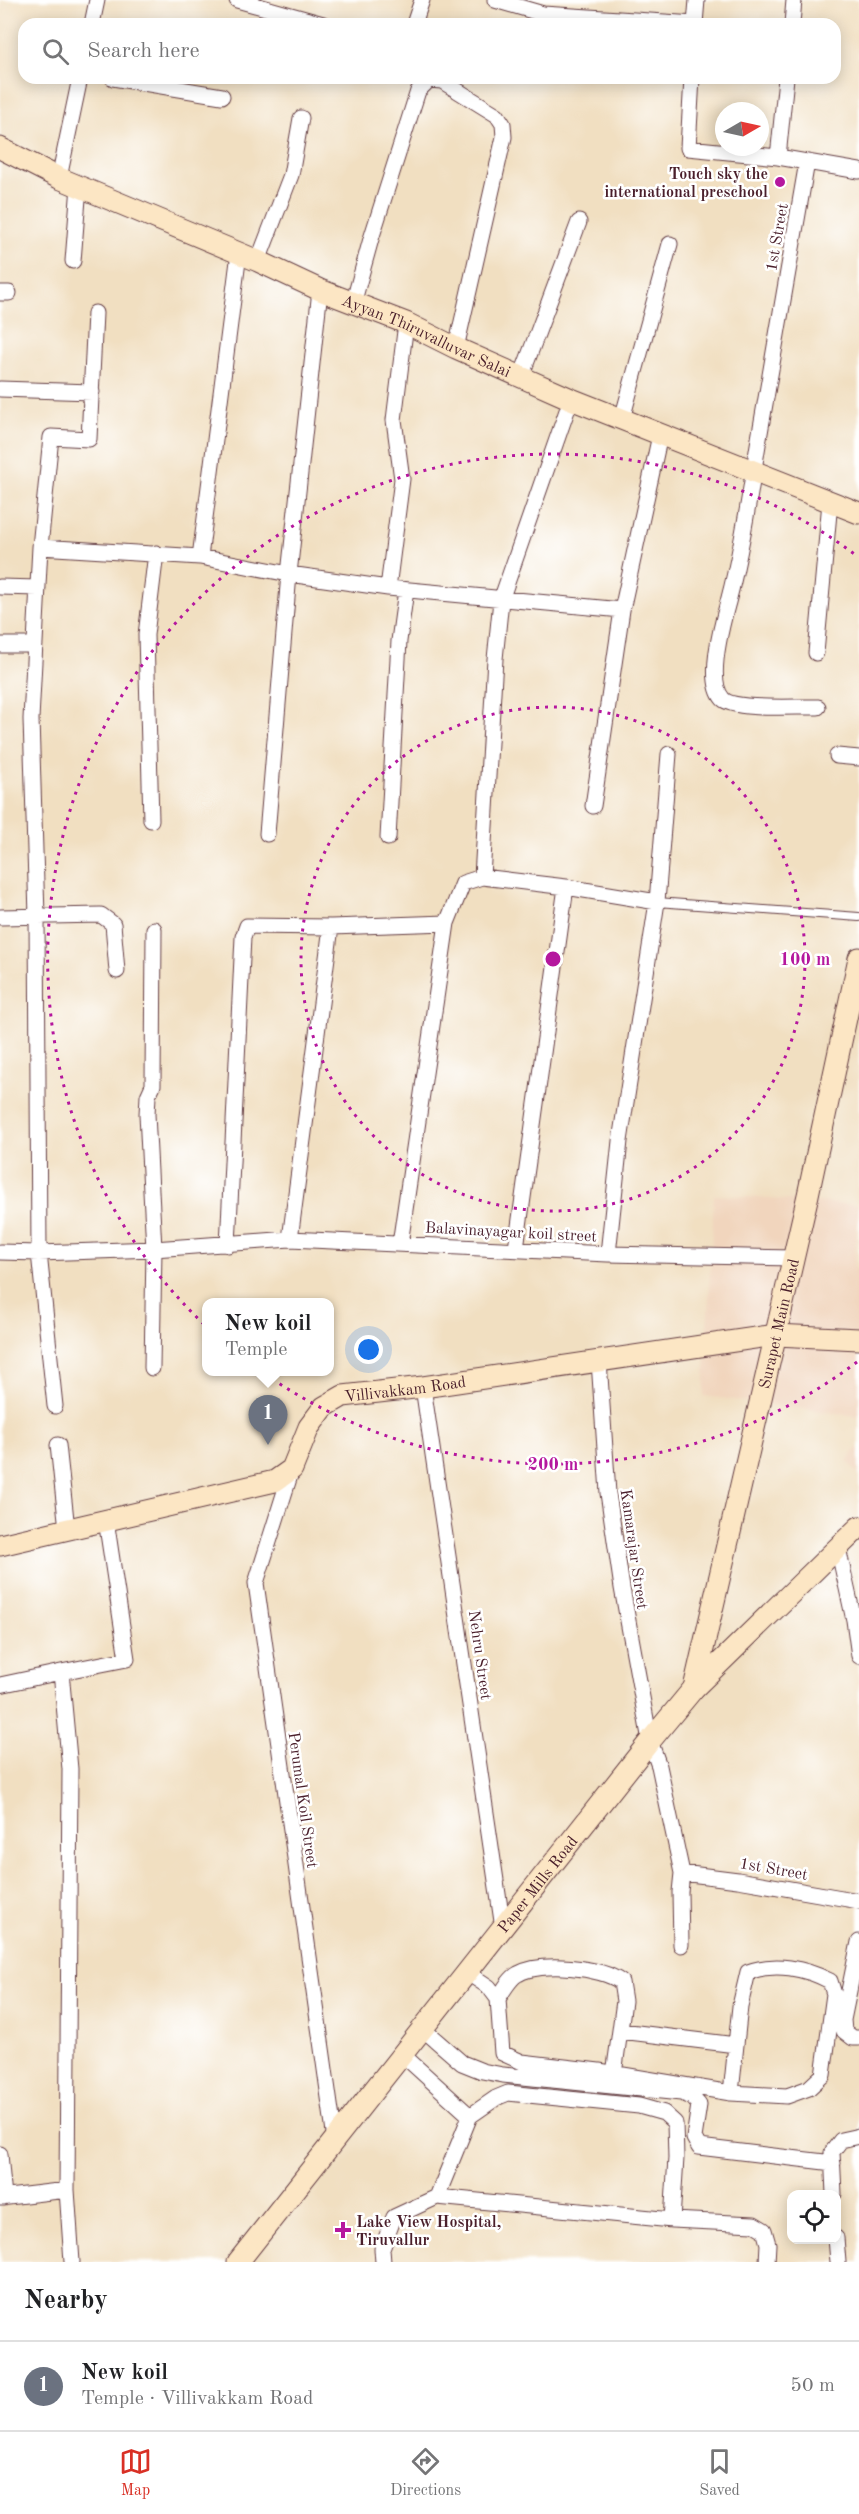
<!DOCTYPE html>
<html lang="en">
<head>
<meta charset="utf-8">
<style>
	:root { --surface:#fff; --page:#f6f6f6; --text:#202124; --muted:#757577; --line:#e0e0e0; --accent:#d93025 }
	body { margin:0; font-family:"Old Standard TT",serif; background:var(--page); color:var(--text) }
	.controls { position:absolute; right:18px; bottom:18px; display:grid; overflow:hidden; border-radius:12px; box-shadow:0 3px 15px #0003 }
	.controls button { width:54px; height:54px; display:grid; place-items:center; padding:0; border:0; border-bottom:2px solid var(--line); background:var(--surface); color:var(--text); font:30px sans-serif }
	.compass { position:absolute; left:715px; top:102px; width:54px; height:54px; border-radius:50%; background:var(--surface); box-shadow:0 3px 15px #0003; rotate:81deg }
	.you { position:absolute; left:369px; top:1350px; width:21px; height:21px; margin:-15px; border:4px solid #fff; border-radius:50%; background:#1a73e8; box-shadow:0 0 0 9px #1a73e833 }
	.badge { display:grid; place-items:center; width:39px; height:39px; border-radius:50%; background:var(--accent); color:#fff; font-size:20px; font-weight:700 }
	.pin { position:absolute; translate:-50% -50px; filter:drop-shadow(0 2px 3px #0008) }
	.pin::after { content:''; position:absolute; top:32px; width:21px; height:18px; background:inherit; clip-path:polygon(0 0,100% 0,50% 100%) }
	.popup { position:absolute; left:202px; top:1298px; width:132px; height:78px; box-sizing:border-box; display:grid; place-content:center; border-radius:12px; background:var(--surface); filter:drop-shadow(0 2px 4px #0005); font-size:20px; white-space:nowrap; color:var(--muted) }
	.popup b { font-size:22px; color:var(--text) }
	.popup::after { content:''; position:absolute; left:50%; top:100%; margin-left:-12px; border:12px solid transparent; border-top-color:var(--surface) }
	.list { margin:0; padding:0; list-style:none }
	h2 { display:flex; justify-content:space-between; align-items:center; height:78px; margin:0; padding:0 24px; font-size:26px }
	h2 small { font-size:20px; font-weight:400; color:var(--muted) }
	.list li { display:grid; grid-template-columns:39px 1fr auto; gap:18px; align-items:center; box-sizing:border-box; height:90px; padding:0 24px; border-top:2px solid var(--line) }
	.list b { display:block; font-size:22px; white-space:nowrap }
	.list p { margin:0; font-size:20px; white-space:nowrap; color:var(--muted) }
	.list em { font-size:20px; font-style:normal; color:var(--muted) }
	.icon { flex:none; width:33px; height:33px; fill:none; stroke:currentColor; stroke-width:2; stroke-linecap:round; stroke-linejoin:round }
	.map { position:relative; flex:none; width:859px; height:2262px; overflow:hidden }
	.search { position:absolute; background:var(--surface); box-shadow:0 3px 15px #0003; left:18px; right:18px; top:18px; height:66px; display:flex; align-items:center; gap:15px; box-sizing:border-box; padding:0 21px; border-radius:18px; color:var(--muted); font-size:22px }
	.sheet { height:168px; background:var(--surface) }
	nav { display:flex; justify-content:space-around; align-items:center; box-sizing:border-box; height:84px; border-top:2px solid var(--line); background:var(--surface); font-size:16px; color:var(--muted) }
	nav a { display:grid; justify-items:center; gap:3px }
	nav .on { color:var(--accent) }
	.map>svg:first-child { display:block }
</style>
</head>
<body>
<div class="map">
<svg width="859" height="2262" viewBox="0 0 859 2262">
	<rect width="100%" height="100%" fill="#fff"/>
	<filter id="ink" filterUnits="userSpaceOnUse"><feTurbulence type="fractalNoise" baseFrequency=".0167" numOctaves="2"/><feDisplacementMap in="SourceGraphic" scale="12" xChannelSelector="R" yChannelSelector="G"/><feConvolveMatrix kernelMatrix="1 2 1 2 8 2 1 2 1" color-interpolation-filters="sRGB"/></filter>
	<filter id="wash" filterUnits="userSpaceOnUse"><feTurbulence type="fractalNoise" baseFrequency=".008" numOctaves="4" result="noise"/><feDisplacementMap in="SourceGraphic" scale="24" xChannelSelector="R" yChannelSelector="G"/><feGaussianBlur stdDeviation="1.35" result="paint"/><feColorMatrix in="noise" values="0 0 0 0 0 0 0 0 0 0 0 0 0 0 0 0 0 1.4 0 .05"/><feComposite in="paint" operator="in"/></filter>
	<g filter="url(#wash)">
		<rect width="100%" height="100%" fill="#f1dfc1"/>
		<path fill="#f1d5bd" d="M 714,1195 L 859,1205 L 854,1269 L 859,1269 L 859,1416 L 704,1396 Z
			M 859,1447 L 859,1474 L 847,1461 Z"/>
	</g>
	<g filter="url(#ink)">
		<g fill="none" stroke-linecap="round" stroke-linejoin="round">
			<defs>
				<path id="lane" d="M 657,902 L 859,917"/>
				<path id="street" d="M 237,0 L 323,24
					M 495,0 L 543,14 L 695,24
					M 92,24 L 97,0
					M 414,24 L 422,0
					M 695,24 L 697,0
					M 792,24 L 794,0
					M 113,78 L 222,96
					M 692,78 L 688,148 L 778,157 L 859,171
					M 778,157 L 786,78
					M 807,162 C 792,250 776,339 761,427 C 751,485 743,545 728,602 C 722,624 706,681 723,699 C 735,711 799,706 818,707
					M 59,178 L 80,78
					M 73,261 L 79,186
					M 258,261 L 291,175 L 301,118
					M 0,293 L 9,293
					M 353,304 L 371,239 L 418,91 L 429,80 L 442,81 L 497,115 L 503,124 L 504,137 L 456,348
					M 521,377 L 579,222
					M 0,389 L 92,392
					M 622,419 L 670,244
					M 40,547 L 200,557 L 289,574 L 388,588 L 622,610
					M 200,557 L 239,253
					M 0,587 L 38,588
					M 388,588 L 402,479 L 394,420 L 406,323
					M 0,645 L 35,645
					M 816,653 L 830,502
					M 837,756 L 859,758
					M 593,806 L 622,610 L 660,435
					M 151,820 L 146,635 L 156,553
					M 267,834 L 289,574 L 320,290
					M 388,838 L 399,641 L 406,590
					M 482,877 L 566,887 L 657,902
					M 0,917 L 101,915 L 113,924 L 117,971
					M 331,927 L 447,923
					M 400,1244 L 447,923 L 463,883 L 482,877 L 495,659 L 501,600 L 571,399
					M 228,1245 L 243,937 L 247,926 L 331,927 L 290,1239
					M 516,1248 L 566,887
					M 0,1252 L 39,1253 L 154,1249 L 290,1239 L 608,1254 L 793,1258
					M 608,1254 L 620,1141 L 657,902 L 669,754
					M 599,1361 L 608,1493 L 622,1588 L 650,1741 L 659,1766 L 682,1873 L 680,1892 L 681,1945
					M 152,1368 L 154,1249 L 147,1114 L 148,1096 L 153,1085 L 154,929
					M 423,1387 L 503,1928
					M 55,1406 L 39,1253 L 37,916 L 31,719 L 40,547 L 51,437 L 89,439 L 95,313
					M 58,1445 L 67,1529
					M 292,1469 L 256,1583 L 335,2140
					M 838,1548 L 854,1620 L 859,1656
					M 0,1685 L 61,1672
					M 682,1873 L 738,1880 L 859,1901
					M 859,1942 L 843,2020 L 844,2031 L 853,2038 L 859,2038
					M 468,1973 L 489,1987 L 498,1999 L 502,2053 L 522,2062 L 599,2071 L 731,2093 L 787,2096 L 809,2088 L 823,2075 L 834,1994 L 830,1981 C 805,1968 775,1962 748,1972 L 740,2006 L 731,2093
					M 498,1999 C 503,1991 510,1978 518,1974 C 541,1961 601,1967 621,1982 L 624,2001 L 614,2074
					M 423,2029 L 462,2063 L 482,2071 L 503,2075 L 681,2093 L 692,2097 L 699,2105 L 694,2138 L 699,2147 L 833,2163
					M 621,2031 L 736,2045
					M 403,2055 L 470,2116
					M 0,2154 L 4,2198
					M 834,2194 L 832,2152 L 841,2140 L 859,2136
					M 437,2197 L 672,2220
					M 0,2198 L 67,2190
					M 836,2238 L 838,2262
					M 72,2262 L 67,2190 L 70,1769 L 61,1672 L 127,1659 L 106,1520
					M 383,2262 L 382,2249 L 394,2217 L 437,2197 L 470,2116 L 496,2098 L 508,2093 L 639,2106 L 664,2113 L 675,2123 L 676,2158 L 672,2220 L 754,2224 L 764,2230 L 768,2244 L 767,2262"/>
				<g id="secondary">
					<path id="s1" d="M 0,148 L 59,178 L 258,261 L 320,290 L 406,323 L 456,348 L 571,399 L 859,513"/>
					<path id="s2" d="M 0,1545 L 275,1481 L 292,1469 L 309,1427 L 324,1407 L 343,1396 L 423,1387 L 776,1335 L 859,1339"/>
					<path id="s3" d="M 694,1688 L 808,1195 L 859,958"/>
					<path id="s4" d="M 238,2262 L 650,1741 L 694,1688 L 859,1527"/>
				</g>
			</defs>
			<use href="#lane" stroke="#633c42" stroke-width="10"/>
			<use href="#street" stroke="#633c42" stroke-width="17"/>
			<use href="#secondary" stroke="#633c42" stroke-width="23"/>
			<use href="#lane" stroke="#fff" stroke-width="8"/>
			<use href="#street" stroke="#fff" stroke-width="15"/>
			<use href="#secondary" stroke="#fce6c4" stroke-width="21"/>
		</g>
	</g>
	<g fill="none" stroke="#b5179e" stroke-width="3" stroke-dasharray="3 6">
		<circle cx="553" cy="959" r="252"/>
		<path d="M857 1362A505 505 0 1 1 857 556"/>
	</g>
	<g fill="#b5179e" stroke="#fff" stroke-width="2">
		<circle cx="780" cy="182" r="6"/>
		<path d="M340 2221h6v6h6v6h-6v6h-6v-6h-6v-6h6z"/>
	</g>
	<g text-anchor="middle" stroke-width="5" stroke-linejoin="round" paint-order="stroke">
		<g font-size="16" font-weight="bold" fill="#4a1f2b" stroke="#fff" text-anchor="end">
			<text x="768" y="179">Touch sky the<tspan x="768" dy="18">international preschool</tspan></text>
			<text x="356" y="2227" text-anchor="start">Lake View Hospital,<tspan x="356" dy="18">Tiruvallur</tspan></text>
		</g>
		<g font-size="16" fill="#4a1f2b" stroke="#fff">
			<text transform="translate(776 237) rotate(-80)" y="6">1st Street</text>
			<text dy="6" stroke="none"><textPath href="#s1" startOffset="466">Ayyan Thiruvalluvar Salai</textPath></text>
			<text transform="translate(511 1231) rotate(3)" y="6">Balavinayagar koil street</text>
			<text dy="6" stroke="none"><textPath href="#s3" startOffset="374">Surapet Main Road</textPath></text>
			<text dy="6" stroke="none"><textPath href="#s2" startOffset="458">Villivakkam Road</textPath></text>
			<text transform="translate(635 1549) rotate(82)" y="6">Kamarajar Street</text>
			<text transform="translate(481 1655) rotate(82)" y="6">Nehru Street</text>
			<text transform="translate(304 1800) rotate(82)" y="6">Perumal Koil Street</text>
			<text transform="translate(774 1868) rotate(10)" y="6">1st Street</text>
			<text dy="6" stroke="none"><textPath href="#s4" startOffset="482">Paper Mills Road</textPath></text>
		</g>
	</g>
	<circle cx="553" cy="959" r="9" fill="#b5179e" stroke="#fff" stroke-width="3"/>
	<g font-size="18" text-anchor="middle" font-weight="bold" fill="#b5179e" stroke="#fff" stroke-width="5" stroke-linejoin="round" paint-order="stroke">
		<text x="805" y="965">100 m</text>
		<text x="553" y="1470">200 m</text>
	</g>
</svg>
<div class="controls">
<button><svg class="icon" aria-label="locate" viewBox="0 0 24 24"><circle cx="12" cy="12" r="6"/><path d="M12 2v4M12 18v4M2 12h4M18 12h4"/></svg></button>
</div>
<svg class="compass" viewBox="-18 -18 36 36"><path d="M0-13l5 13h-10z" fill="#e53935"/><path d="M0 13l5-13h-10z" fill="#757577"/></svg>
<div class="you"></div>
<div class="pin badge" style="left:268px;top:1445px;background:#6b7280">1</div>
<div class="popup"><b>New koil</b>Temple</div>
<div class="search"><svg class="icon" aria-label="search" viewBox="0 0 24 24"><circle cx="10" cy="10" r="6"/><path d="M15 15l6 6"/></svg>Search here</div>
</div>
<section class="sheet">
<h2>Nearby<small></small></h2>
<ul class="list">
<li><span class="badge" style="background:#6b7280">1</span><div><b>New koil</b><p>Temple · Villivakkam Road</p></div><em>50 m</em></li>
</ul>
</section>
<nav>
<a class="on"><svg class="icon" aria-label="map" viewBox="0 0 24 24"><path d="M3 6l6-2 6 2 6-2v14l-6 2-6-2-6 2zM9 4v14M15 6v14"/></svg>Map</a>
<a><svg class="icon" aria-label="directions" viewBox="0 0 24 24"><path d="M12 3l9 9-9 9-9-9zM9 14v-3h6M13 9l2 2-2 2"/></svg>Directions</a>
<a><svg class="icon" aria-label="saved" viewBox="0 0 24 24"><path d="M7 4h10v16l-5-4-5 4z"/></svg>Saved</a>
</nav>
</body>
</html>
